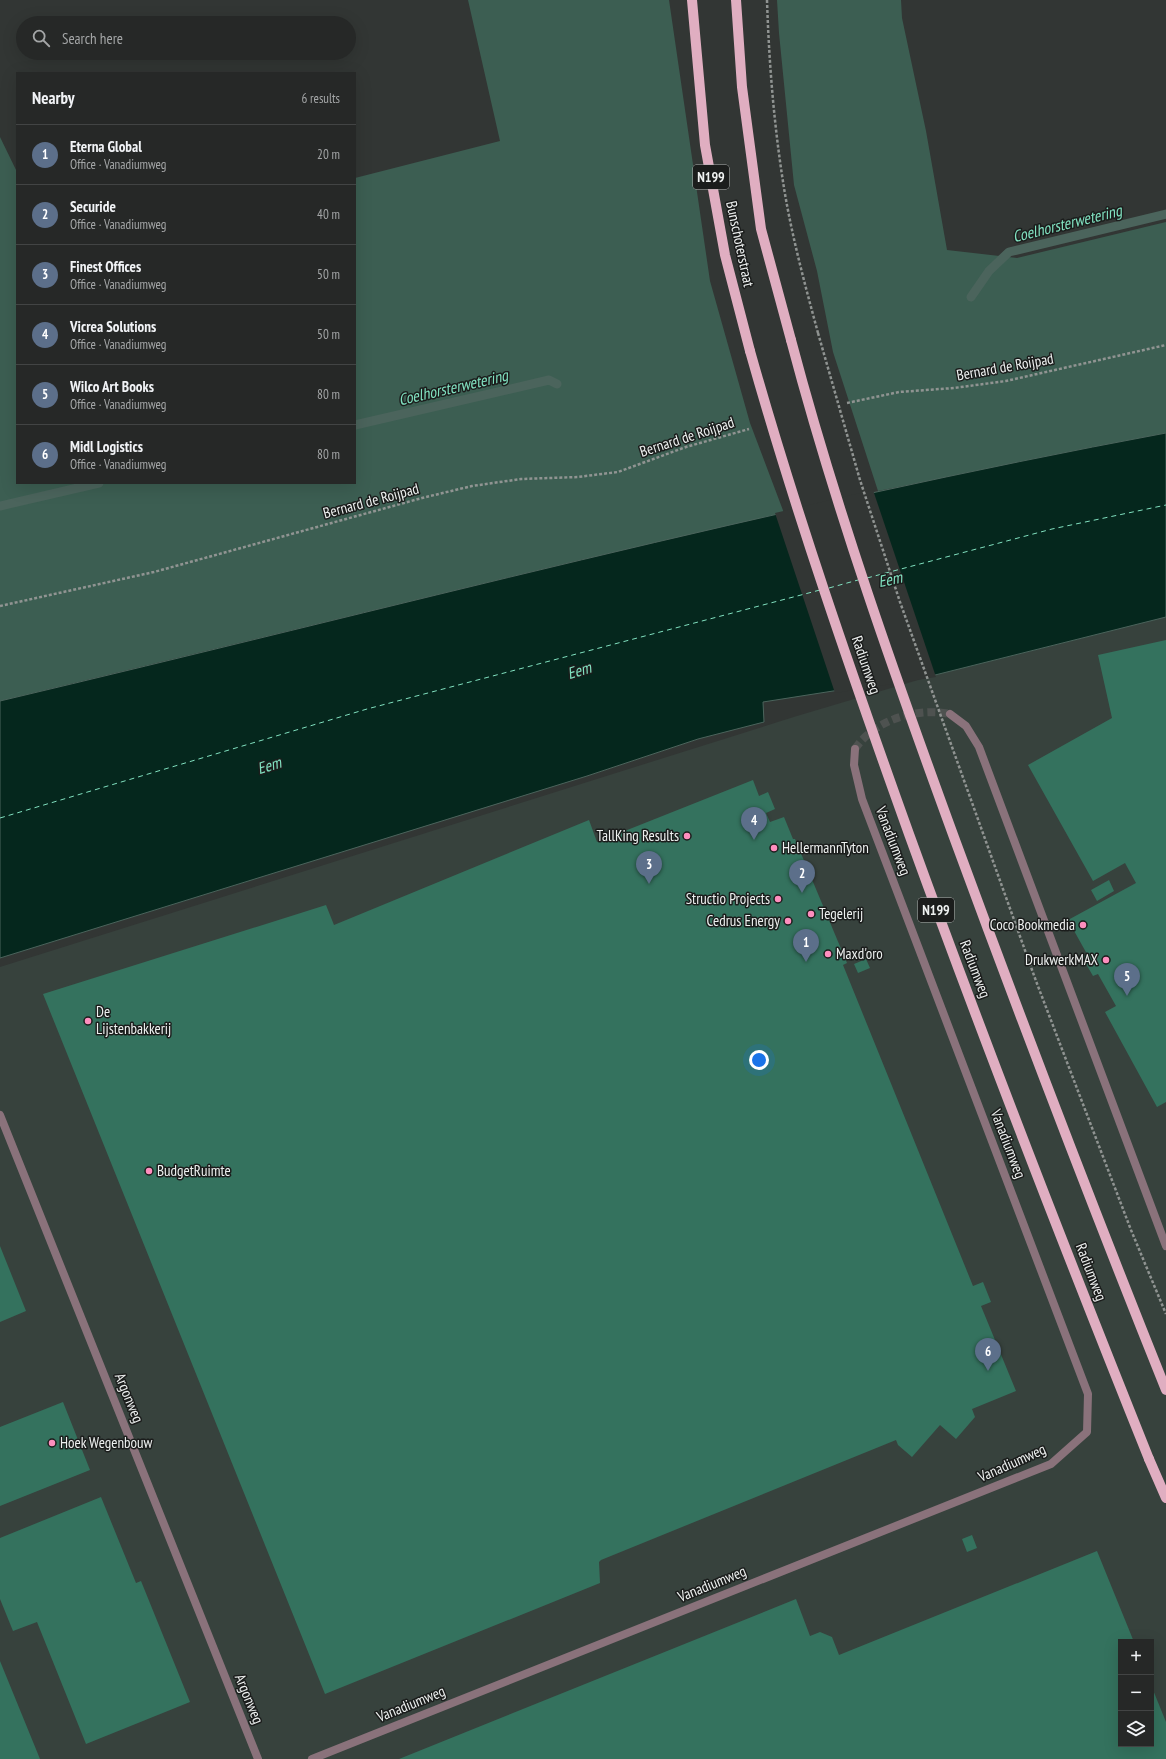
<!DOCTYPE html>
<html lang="en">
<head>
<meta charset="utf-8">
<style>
	:root { --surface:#262827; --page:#323433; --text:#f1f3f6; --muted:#a4a6a7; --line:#424444; --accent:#d93025 }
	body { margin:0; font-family:"PT Sans Narrow",sans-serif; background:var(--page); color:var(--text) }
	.controls { position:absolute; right:12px; bottom:12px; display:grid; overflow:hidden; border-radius:0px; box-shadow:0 4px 16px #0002 }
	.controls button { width:36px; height:36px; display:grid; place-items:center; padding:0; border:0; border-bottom:1px solid var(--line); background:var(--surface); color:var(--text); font:20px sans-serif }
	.you { position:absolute; left:759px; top:1060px; width:14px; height:14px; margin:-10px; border:3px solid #fff; border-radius:50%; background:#1a73e8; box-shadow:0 0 0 6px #1a73e833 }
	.badge { display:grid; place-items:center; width:26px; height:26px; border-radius:50%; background:var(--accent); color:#fff; font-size:13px; font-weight:700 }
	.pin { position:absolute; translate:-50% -33px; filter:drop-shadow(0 1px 2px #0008) }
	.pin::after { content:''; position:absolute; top:21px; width:14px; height:12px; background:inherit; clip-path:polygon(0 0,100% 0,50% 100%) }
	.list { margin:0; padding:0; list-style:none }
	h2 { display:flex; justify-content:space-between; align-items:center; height:52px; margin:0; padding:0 16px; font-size:17px }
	h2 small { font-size:13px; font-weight:400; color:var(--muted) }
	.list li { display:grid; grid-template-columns:26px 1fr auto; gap:12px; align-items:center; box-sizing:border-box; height:60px; padding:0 16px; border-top:1px solid var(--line) }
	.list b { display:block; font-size:15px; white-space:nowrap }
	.list p { margin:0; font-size:13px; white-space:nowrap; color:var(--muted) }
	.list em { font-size:13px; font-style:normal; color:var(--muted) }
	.icon { flex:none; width:22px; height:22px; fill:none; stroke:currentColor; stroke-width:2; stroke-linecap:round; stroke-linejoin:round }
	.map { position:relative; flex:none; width:1166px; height:1759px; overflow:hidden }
	.search { position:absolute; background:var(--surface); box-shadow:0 4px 16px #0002; left:16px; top:16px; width:340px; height:44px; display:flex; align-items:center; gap:10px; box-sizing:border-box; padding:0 14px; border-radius:22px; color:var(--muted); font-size:15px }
	.panel { position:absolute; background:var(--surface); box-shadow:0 4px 16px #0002; left:16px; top:72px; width:340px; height:412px; border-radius:0px }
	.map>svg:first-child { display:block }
</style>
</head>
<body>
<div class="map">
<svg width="1166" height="1759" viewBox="0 0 1166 1759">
	<rect width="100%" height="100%" fill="#323634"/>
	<path fill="#37423d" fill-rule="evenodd" d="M 1166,617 L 1166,1759 L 0,1759 L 0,967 L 797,716 L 935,675 ZM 1121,1642 L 1151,1642 L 1151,1744 L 1121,1744 Z"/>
	<path fill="#3c5e52" d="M 468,0 L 669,0 L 710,281 L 750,423 L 784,513 L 576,561 L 0,701 L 0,137 L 17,172 L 17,483 L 355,483 L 355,178 L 500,141 Z
		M 777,0 L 901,0 L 902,18 L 926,131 L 947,250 L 1017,258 L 1166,222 L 1166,433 L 878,491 L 833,352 L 817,271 L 794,185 L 779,33 Z"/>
	<path fill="#05271d" stroke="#4b645c" d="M 1166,433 L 1166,617 L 935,675 L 763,702 L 764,722 L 698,739 L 587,776 L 0,958 L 0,701 C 388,609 774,506 1166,433 Z"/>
	<path fill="#323634" d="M 873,490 L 936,677 L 835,693 L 775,513 Z"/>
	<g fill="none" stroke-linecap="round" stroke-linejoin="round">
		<path stroke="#4b645c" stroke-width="9" d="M 971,297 L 989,271 L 1009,252 L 1166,214
			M 355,425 L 549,380 L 557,384
			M 0,506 L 99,483"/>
		<path stroke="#81e1c0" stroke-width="1" stroke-dasharray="5 4" stroke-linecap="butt" d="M 867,578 L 1052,529 L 1166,505
			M 829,588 L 858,580
			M 0,818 L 367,709 L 820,590"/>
	</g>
	<path fill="#34725e" d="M 1166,640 L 1166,1102 L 1157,1107 L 1105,1012 L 1116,1006 L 1098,974 L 1093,976 L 1082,957 L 1087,954 L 1068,920 L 1136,883 L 1125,863 L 1093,881 L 1028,765 L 1112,718 L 1098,655 Z
		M 753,780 L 759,796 L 768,792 L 775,809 L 766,813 L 770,822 L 784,817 L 793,839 L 795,839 L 847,963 L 843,965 L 973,1286 L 983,1282 L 991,1302 L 981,1306 L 1016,1391 L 972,1409 L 975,1417 L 956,1439 L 940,1425 L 912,1457 L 898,1445 L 896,1440 L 601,1560 L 599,1562 L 600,1583 L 325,1694 L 43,994 L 326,905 L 334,925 L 589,820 L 597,842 Z
		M 1109,880 L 1114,891 L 1097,901 L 1091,890 Z
		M 866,959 L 870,968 L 858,973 L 854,964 Z
		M 0,1246 L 26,1311 L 0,1322 Z
		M 63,1402 L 90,1470 L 0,1506 L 0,1427 Z
		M 101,1497 L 136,1583 L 141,1581 L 190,1702 L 86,1744 L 37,1622 L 13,1631 L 0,1599 L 0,1538 Z
		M 972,1535 L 977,1548 L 967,1552 L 962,1539 Z
		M 1097,1551 L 1134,1642 L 1121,1642 L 1121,1744 L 1151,1744 L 1151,1685 L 1166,1722 L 1166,1759 L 399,1759 L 796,1599 L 810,1636 L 820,1632 L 832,1637 L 839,1655 Z
		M 0,1661 L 40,1759 L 0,1759 Z"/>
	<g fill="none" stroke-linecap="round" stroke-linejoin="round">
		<path stroke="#4e5250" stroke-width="8" stroke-dasharray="8 4" stroke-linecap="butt" d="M 855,749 C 874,720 917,707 950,714"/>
		<path stroke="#909492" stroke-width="2.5" stroke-dasharray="3 2" stroke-linecap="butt" d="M 767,0 C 769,63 774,126 784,188 C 792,237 805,285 818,333
			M 847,403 L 899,392 L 954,388 L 1006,381 L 1166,345
			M 0,606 L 154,572 L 422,498 L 472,486 L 521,479 L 578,477 L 618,472 L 686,447 L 749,429"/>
		<path stroke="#8a727b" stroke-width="8" d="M 950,714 L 966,726 L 979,747 L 1166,1246
			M 0,1115 L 258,1759
			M 312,1759 L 1051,1464 L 1087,1432 L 1088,1394 L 862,799 L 854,765 L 855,749"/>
		<path stroke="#e0aec1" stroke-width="10" d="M 692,0 L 705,145 L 725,255 L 750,351
			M 736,0 L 742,87 L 761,229 L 791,340
			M 1149,1459 L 1166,1498"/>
		<path stroke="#909492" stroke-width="2.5" stroke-dasharray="3 2" stroke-linecap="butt" d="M 818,333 L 860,480 L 900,602 L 1036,981 L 1131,1230 L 1166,1314"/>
		<path stroke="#e0aec1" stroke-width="10" d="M 791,340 C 836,510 895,676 955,840 C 1023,1025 1093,1208 1166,1390
			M 750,351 C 796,514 852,675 909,834 C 985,1044 1066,1252 1149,1459"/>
	</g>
	<g fill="#fe8ebe" stroke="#1b1d1c" stroke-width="1.5">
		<circle cx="687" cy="836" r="4"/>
		<circle cx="774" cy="848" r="4"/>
		<circle cx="778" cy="899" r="4"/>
		<circle cx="811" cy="914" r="4"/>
		<circle cx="788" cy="921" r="4"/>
		<circle cx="1083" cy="925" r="4"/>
		<circle cx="828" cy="954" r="4"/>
		<circle cx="1106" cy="960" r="4"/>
		<circle cx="88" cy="1021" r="4"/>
		<circle cx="149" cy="1171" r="4"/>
		<circle cx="52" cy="1443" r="4"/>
	</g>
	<g text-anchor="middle" stroke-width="3" stroke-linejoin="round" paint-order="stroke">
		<g fill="#1b1d1c" stroke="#afb1b0" stroke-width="1">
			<rect x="693" y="165" width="36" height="24" rx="3"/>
			<rect x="918" y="898" width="36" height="24" rx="3"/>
		</g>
		<g font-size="14" font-weight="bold" fill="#eef1f0">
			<text x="711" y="182">N199</text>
			<text x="936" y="915">N199</text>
		</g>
		<g font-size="15" fill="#eef1f0" stroke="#1b1d1c">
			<text transform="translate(740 244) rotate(78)" y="5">Bunschoterstraat</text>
			<text transform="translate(1005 367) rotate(-10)" y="5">Bernard de Roijpad</text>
			<text transform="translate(687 437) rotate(-18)" y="5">Bernard de Roijpad</text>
			<text transform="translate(371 501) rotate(-15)" y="5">Bernard de Roijpad</text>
			<text transform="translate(866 665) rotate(71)" y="5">Radiumweg</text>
			<text transform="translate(893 841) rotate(69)" y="5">Vanadiumweg</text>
			<text transform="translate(975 969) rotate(69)" y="5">Radiumweg</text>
			<text transform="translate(1008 1144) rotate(69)" y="5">Vanadiumweg</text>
			<text transform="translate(1091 1272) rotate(69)" y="5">Radiumweg</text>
			<text transform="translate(129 1398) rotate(68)" y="5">Argonweg</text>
			<text transform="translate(1012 1463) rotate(-24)" y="5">Vanadiumweg</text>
			<text transform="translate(712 1584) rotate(-22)" y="5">Vanadiumweg</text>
			<text transform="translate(249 1699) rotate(68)" y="5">Argonweg</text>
			<text transform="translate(411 1704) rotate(-22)" y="5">Vanadiumweg</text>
		</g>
		<g font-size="15" fill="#eef1f0" stroke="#1b1d1c" text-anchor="start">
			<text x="679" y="841" text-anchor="end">TallKing Results</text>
			<text x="782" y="853">HellermannTyton</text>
			<text x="770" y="904" text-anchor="end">Structio Projects</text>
			<text x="819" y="919">Tegelerij</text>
			<text x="780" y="926" text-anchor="end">Cedrus Energy</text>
			<text x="1075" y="930" text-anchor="end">Coco Bookmedia</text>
			<text x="836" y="959">Maxd'oro</text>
			<text x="1098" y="965" text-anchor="end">DrukwerkMAX</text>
			<text x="96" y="1017">De<tspan x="96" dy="17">Lijstenbakkerij</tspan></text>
			<text x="157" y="1176">BudgetRuimte</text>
			<text x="60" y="1448">Hoek Wegenbouw</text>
		</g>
		<g font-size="16" font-style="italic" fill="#81e1c0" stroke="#1b1d1c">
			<text transform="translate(1067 223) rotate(-14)" y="6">Coelhorsterwetering</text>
			<text transform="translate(453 387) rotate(-13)" y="6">Coelhorsterwetering</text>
			<text transform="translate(890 579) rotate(-12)" y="6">Eem</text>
			<text transform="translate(579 670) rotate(-17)" y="6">Eem</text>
			<text transform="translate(269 765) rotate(-17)" y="6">Eem</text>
		</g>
	</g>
</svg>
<div class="controls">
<button>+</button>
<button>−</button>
<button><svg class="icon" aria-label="layers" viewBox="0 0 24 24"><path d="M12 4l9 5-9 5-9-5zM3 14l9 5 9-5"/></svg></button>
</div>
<div class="you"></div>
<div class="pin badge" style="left:806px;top:962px;background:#5c6f8a">1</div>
<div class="pin badge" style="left:802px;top:893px;background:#5c6f8a">2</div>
<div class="pin badge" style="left:649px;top:884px;background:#5c6f8a">3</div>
<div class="pin badge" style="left:754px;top:840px;background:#5c6f8a">4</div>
<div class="pin badge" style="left:1127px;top:996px;background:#5c6f8a">5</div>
<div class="pin badge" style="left:988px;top:1371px;background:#5c6f8a">6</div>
<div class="search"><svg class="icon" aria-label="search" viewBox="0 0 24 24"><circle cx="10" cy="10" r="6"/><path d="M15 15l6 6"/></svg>Search here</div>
<section class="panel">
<h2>Nearby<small>6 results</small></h2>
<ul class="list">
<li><span class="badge" style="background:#5c6f8a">1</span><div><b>Eterna Global</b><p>Office · Vanadiumweg</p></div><em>20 m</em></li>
<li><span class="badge" style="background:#5c6f8a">2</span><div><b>Securide</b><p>Office · Vanadiumweg</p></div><em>40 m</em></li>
<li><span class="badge" style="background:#5c6f8a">3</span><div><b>Finest Offices</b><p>Office · Vanadiumweg</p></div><em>50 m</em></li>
<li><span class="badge" style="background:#5c6f8a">4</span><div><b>Vicrea Solutions</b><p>Office · Vanadiumweg</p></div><em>50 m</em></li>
<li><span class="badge" style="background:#5c6f8a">5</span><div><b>Wilco Art Books</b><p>Office · Vanadiumweg</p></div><em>80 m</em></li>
<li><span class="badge" style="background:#5c6f8a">6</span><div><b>Midl Logistics</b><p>Office · Vanadiumweg</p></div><em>80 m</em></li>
</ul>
</section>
</div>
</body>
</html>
